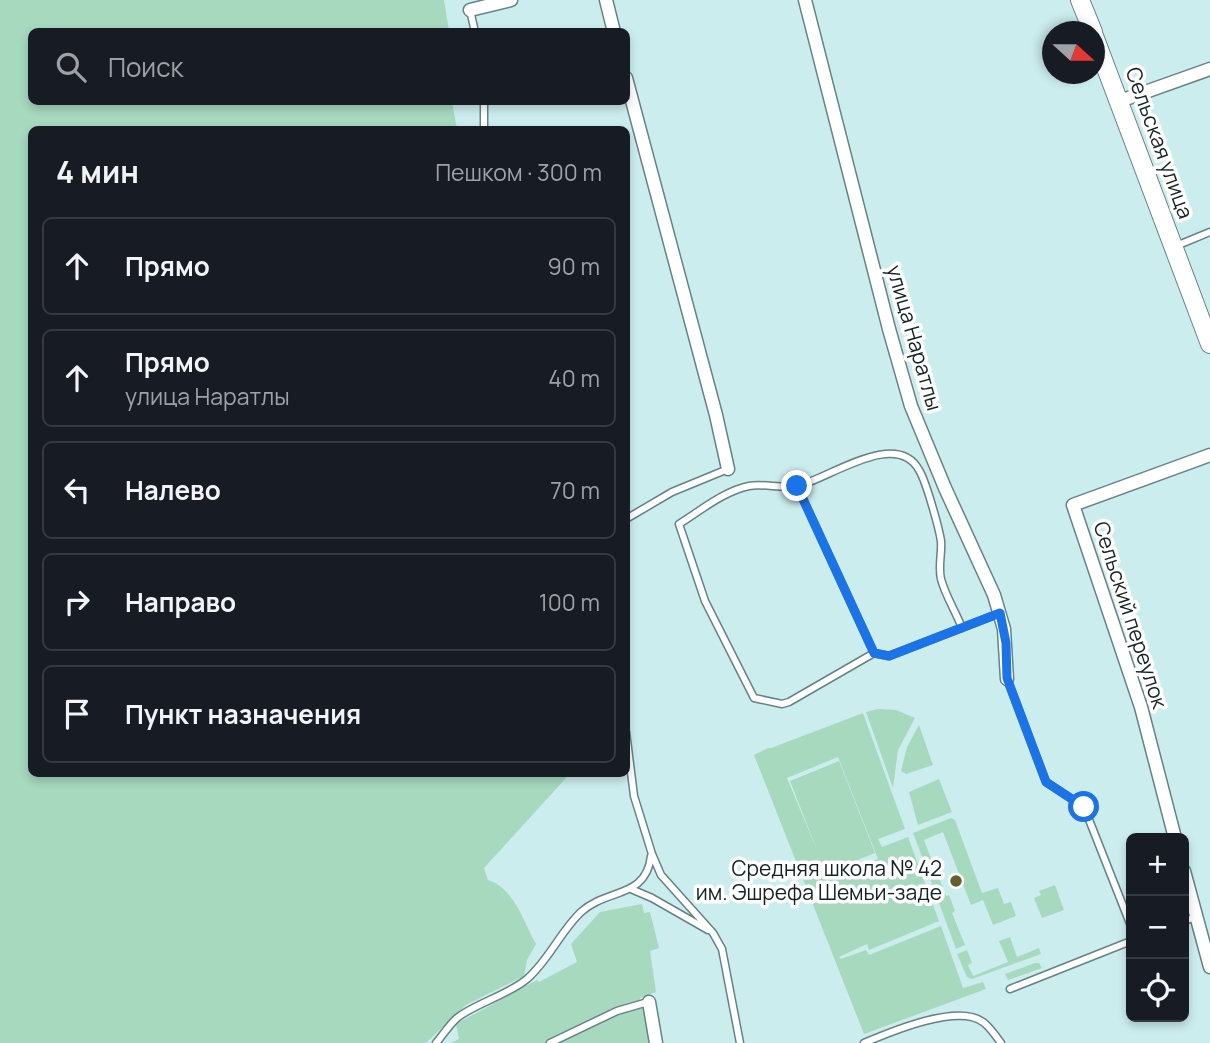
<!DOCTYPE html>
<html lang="ru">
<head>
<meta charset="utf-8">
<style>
	:root { --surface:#171b24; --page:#242831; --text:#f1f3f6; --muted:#9ea1a6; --line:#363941 }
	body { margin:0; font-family:Manrope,sans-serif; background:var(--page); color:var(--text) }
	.controls { position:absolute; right:21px; bottom:21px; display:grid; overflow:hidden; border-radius:10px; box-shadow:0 4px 10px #0003 }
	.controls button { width:63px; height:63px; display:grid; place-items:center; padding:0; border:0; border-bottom:2px solid var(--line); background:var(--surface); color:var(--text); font:35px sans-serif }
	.compass { position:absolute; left:1042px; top:21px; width:63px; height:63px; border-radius:50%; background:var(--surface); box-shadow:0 4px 10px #0003; rotate:111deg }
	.stop { position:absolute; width:21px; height:21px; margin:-16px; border:5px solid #1a73e8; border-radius:50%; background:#fff }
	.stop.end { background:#1a73e8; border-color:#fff; box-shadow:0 2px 7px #0008 }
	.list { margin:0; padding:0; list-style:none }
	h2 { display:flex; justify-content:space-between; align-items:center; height:91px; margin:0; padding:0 28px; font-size:30px }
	h2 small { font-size:23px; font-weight:400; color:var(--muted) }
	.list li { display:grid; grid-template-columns:46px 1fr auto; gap:21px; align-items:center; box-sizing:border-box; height:98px; margin:0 14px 14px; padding:0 14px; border:2px solid var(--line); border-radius:10px }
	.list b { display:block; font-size:26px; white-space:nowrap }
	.list p { margin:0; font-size:23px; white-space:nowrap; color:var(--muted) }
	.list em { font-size:23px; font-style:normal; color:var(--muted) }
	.icon { flex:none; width:38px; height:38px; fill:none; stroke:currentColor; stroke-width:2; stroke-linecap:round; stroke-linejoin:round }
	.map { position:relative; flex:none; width:1210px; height:1043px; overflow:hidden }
	.search { position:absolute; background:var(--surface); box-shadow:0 4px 10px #0003; left:28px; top:28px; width:602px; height:77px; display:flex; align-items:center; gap:18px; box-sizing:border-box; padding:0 24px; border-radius:10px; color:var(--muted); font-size:26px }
	.panel { position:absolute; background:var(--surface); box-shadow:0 4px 10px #0003; left:28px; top:126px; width:602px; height:651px; border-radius:10px }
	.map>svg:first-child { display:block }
</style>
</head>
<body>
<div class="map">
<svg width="1210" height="1043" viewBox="0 0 1210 1043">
	<rect width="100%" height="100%" fill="#ccedee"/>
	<path fill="#a7d9bf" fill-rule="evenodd" d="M 0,0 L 444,0 L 449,31 L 32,32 L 32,102 L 452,102 L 457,129 L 32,130 L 32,774 L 565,774 L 566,778 L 484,868 L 488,880 C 515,889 523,921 536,944 L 527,960 L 524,976 L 466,1005 L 426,1043 L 0,1043 Z
		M 878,709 L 896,710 L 915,718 L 898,750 L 893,788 L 866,712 Z
		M 863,713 L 905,829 L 878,839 L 882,847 L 908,837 L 939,921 L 869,950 L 867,944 L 839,957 L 841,959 L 866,950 L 869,955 L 941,926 L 963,988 L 983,982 L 986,989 L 864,1034 L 754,755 L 768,748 L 771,748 ZM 838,757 L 878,859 L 829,879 L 787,778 Z
		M 919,725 L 933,765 L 906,774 L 901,771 L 907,747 Z
		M 839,761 L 875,853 L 826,873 L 790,781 Z
		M 939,779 L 952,812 L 918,825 L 909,792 Z
		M 951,818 L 955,820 L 982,893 L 998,888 L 1004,904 L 1011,902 L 1016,916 L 993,925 L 983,900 L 971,905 L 943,832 L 924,840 L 933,864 L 926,867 L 913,833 Z
		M 936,870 L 946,896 L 949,895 L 955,911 L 952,913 L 965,945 L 956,949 L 928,873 Z
		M 1055,885 L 1064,910 L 1042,918 L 1034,898 L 1041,895 L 1039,891 Z
		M 642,904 L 644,913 L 650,912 L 659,948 L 650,951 L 656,992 L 640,998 L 651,1043 L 451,1043 L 459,1039 L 456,1024 L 537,980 L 539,982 L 577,962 L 571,944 L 600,912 Z
		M 1010,937 L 1017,957 L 1039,948 L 1041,954 L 972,979 L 967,977 L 957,954 L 967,950 L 972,963 L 968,965 L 973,976 L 1008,962 L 999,941 Z
		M 1035,963 L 1039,963 L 1042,968 L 1008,980 L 1005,974 Z"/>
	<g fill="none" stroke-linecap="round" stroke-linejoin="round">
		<defs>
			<path id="service" d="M 470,10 L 475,32
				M 484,130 L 484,102
				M 1176,246 L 1210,232
				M 797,486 L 874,653
				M 626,519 L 672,492 L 728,469
				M 962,628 C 956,612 945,595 941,579 C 938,566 942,554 941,541 C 939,528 926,481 919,470 C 896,428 827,480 797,486 C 781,489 764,483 749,486 C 724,491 700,511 679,524 L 705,601 L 754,698 L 782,704 L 789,702 L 874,653 L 889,656 L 1000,613
				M 1007,679 L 1046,782 L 1084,807 L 1131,926
				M 626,732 L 634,796 L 652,854 L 661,875 L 713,933 L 722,949 L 740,1043
				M 631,889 L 652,898 L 708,930
				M 1184,921 L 1196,917
				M 1010,989 L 1131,941
				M 436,1043 C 443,1035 449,1025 457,1018 C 474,1004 508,995 527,979 C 549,960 560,932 581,912 C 607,888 646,899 651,856
				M 550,1043 L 617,1011 L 648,1002
				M 864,1043 C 890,1032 958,1003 983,1022 C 989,1026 996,1036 1001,1043"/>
			<path id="minor" d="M 606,0 L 614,32
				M 805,0 L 889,329 L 911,406 L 945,488 L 994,595 L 1004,629 L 1007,679
				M 470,10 L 511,0
				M 626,78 L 716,415 L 728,469
				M 1120,101 L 1210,69
				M 1175,838 L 1141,707 L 1073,505 L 1210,455
				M 1184,871 L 1210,967
				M 649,1002 L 656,1043"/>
			<path id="secondary" d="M 1080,0 L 1093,32
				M 1094,36 L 1210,344"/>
		</defs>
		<use href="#service" stroke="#658384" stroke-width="9"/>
		<use href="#minor" stroke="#658384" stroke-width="15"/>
		<use href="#secondary" stroke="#658384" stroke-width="20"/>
		<use href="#service" stroke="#fff" stroke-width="6"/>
		<use href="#minor" stroke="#fff" stroke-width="12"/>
		<use href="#secondary" stroke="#fff" stroke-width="18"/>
	</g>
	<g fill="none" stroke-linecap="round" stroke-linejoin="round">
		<path stroke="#1a73e8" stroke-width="9" d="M 797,486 L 874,653 L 889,656 L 1000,613 L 1006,643 L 1007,678 L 1046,782 L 1084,807"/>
	</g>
	<circle fill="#625f2c" stroke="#fff" stroke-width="2.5" cx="956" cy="881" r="7"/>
	<g text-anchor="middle" stroke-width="7" stroke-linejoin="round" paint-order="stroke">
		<g font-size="21" fill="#152222" stroke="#fff">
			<text transform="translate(1159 143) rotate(70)" y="7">Сельская улица</text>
			<text transform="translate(914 338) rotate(74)" y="7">улица Наратлы</text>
			<text transform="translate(1130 615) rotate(72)" y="7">Сельский переулок</text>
		</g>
		<g font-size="21" fill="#152222" stroke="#fff" text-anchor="end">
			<text x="942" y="876">Средняя школа № 42<tspan x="942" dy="24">им. Эшрефа Шемьи-заде</tspan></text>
		</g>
	</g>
</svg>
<div class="controls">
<button>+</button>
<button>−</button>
<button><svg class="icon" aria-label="locate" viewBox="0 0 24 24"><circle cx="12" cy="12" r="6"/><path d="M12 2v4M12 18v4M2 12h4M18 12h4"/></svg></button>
</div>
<svg class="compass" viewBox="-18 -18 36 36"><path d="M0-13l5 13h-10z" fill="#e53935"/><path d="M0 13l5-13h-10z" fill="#9ea1a6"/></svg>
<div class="stop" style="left:1084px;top:807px"></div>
<div class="stop end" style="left:797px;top:486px"></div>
<div class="search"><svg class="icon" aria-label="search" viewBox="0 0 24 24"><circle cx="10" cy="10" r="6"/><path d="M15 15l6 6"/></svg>Поиск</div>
<section class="panel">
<h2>4 мин<small>Пешком · 300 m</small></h2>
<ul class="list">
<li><svg class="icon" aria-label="ahead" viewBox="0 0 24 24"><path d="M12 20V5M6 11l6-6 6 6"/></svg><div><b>Прямо</b></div><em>90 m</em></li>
<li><svg class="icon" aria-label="ahead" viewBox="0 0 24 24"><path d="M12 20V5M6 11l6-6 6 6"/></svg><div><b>Прямо</b><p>улица Наратлы</p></div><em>40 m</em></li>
<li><svg class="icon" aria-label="left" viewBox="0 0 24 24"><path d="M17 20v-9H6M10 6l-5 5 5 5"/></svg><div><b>Налево</b></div><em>70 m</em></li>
<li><svg class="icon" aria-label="right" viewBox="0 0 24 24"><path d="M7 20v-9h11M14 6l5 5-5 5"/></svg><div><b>Направо</b></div><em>100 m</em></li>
<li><svg class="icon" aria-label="arrive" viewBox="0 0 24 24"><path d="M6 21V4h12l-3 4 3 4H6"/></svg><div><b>Пункт назначения</b></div></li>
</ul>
</section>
</div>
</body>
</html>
